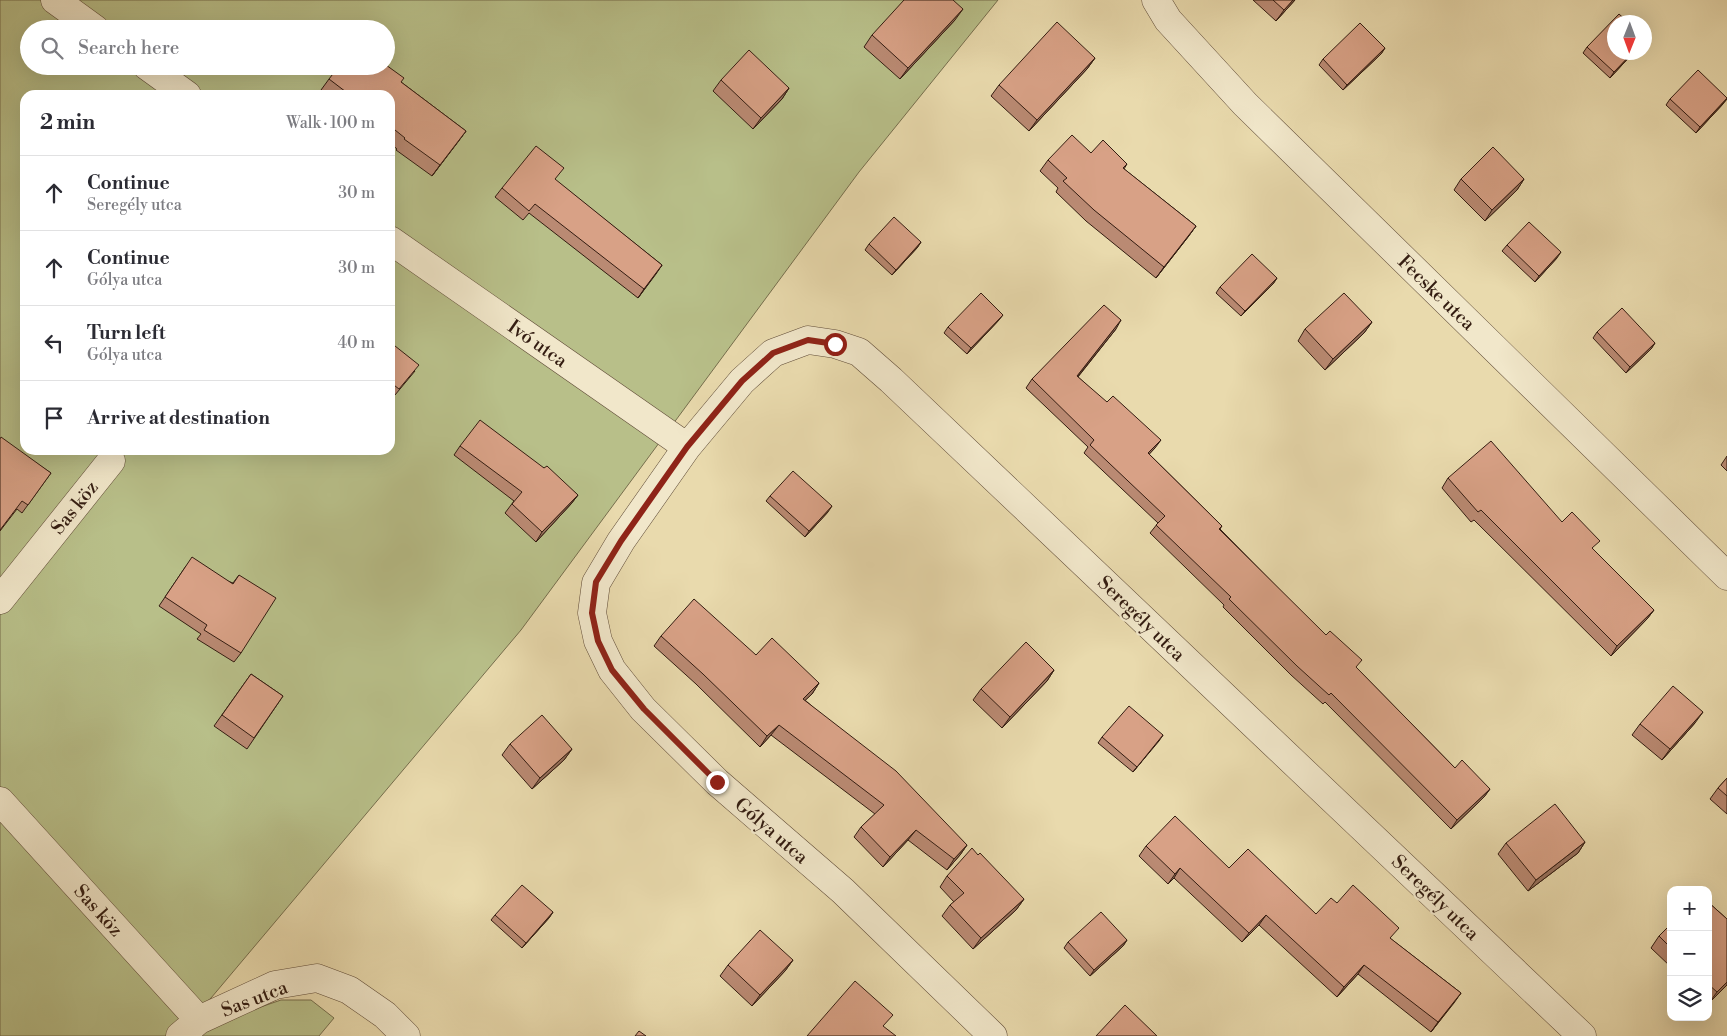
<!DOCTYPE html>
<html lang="en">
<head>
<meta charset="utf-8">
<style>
	:root { --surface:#fff; --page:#f2f2f3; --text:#2b2b33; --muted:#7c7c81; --line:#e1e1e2 }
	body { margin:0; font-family:"Libre Bodoni",serif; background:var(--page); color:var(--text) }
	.controls { position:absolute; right:15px; bottom:15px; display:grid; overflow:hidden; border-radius:10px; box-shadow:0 5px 20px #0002 }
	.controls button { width:45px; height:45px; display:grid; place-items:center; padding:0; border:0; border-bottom:1px solid var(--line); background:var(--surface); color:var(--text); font:25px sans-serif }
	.compass { position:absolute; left:1607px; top:15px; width:45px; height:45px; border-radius:50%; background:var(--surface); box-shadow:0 5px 20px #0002; rotate:181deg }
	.stop { position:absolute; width:15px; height:15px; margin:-11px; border:4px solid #8f2418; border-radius:50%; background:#fff }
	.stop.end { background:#8f2418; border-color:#fff; box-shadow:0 1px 5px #0008 }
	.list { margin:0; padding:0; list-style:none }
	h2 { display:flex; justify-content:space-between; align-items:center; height:65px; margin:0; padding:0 20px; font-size:21px }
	h2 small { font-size:16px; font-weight:400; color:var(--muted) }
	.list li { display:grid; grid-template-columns:32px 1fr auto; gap:15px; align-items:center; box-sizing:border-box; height:75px; padding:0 20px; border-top:1px solid var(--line) }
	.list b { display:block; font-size:19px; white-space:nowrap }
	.list p { margin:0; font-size:16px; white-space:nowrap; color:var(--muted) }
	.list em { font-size:16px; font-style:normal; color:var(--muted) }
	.icon { flex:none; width:28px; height:28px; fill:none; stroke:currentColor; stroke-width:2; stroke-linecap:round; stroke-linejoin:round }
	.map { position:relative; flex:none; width:1727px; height:1036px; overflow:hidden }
	.search { position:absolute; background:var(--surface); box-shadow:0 5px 20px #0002; left:20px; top:20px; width:375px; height:55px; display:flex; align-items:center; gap:12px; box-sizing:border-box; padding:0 18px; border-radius:28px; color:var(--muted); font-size:19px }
	.panel { position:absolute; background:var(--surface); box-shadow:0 5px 20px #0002; left:20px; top:90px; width:375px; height:365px; border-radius:15px }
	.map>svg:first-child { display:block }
</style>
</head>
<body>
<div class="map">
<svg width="1727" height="1036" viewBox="0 0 1727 1036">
	<rect width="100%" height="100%" fill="#e9daad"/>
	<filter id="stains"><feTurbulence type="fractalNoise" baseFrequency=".004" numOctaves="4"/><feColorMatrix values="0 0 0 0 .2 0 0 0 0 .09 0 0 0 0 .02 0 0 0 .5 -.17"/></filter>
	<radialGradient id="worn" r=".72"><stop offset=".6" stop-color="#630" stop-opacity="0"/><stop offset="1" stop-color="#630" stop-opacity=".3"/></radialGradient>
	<path fill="#b8bf89" stroke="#766e4d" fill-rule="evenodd" d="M 0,0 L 998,0 L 859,172 L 521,630 L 211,998 L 168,1036 L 0,1036 ZM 29,29 L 386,29 L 386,66 L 29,66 ZM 25,95 L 390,95 L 390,450 L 25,450 Z
		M 281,1000 L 311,1000 L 334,1018 L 319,1036 L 200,1036 L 223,1020 Z"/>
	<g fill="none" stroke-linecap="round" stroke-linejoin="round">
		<defs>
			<path id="street" d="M 55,0 L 95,29
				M 1156,0 L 1168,20 L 1245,104 L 1727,576
				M 147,66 L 187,95
				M 390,240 L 687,447
				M 0,600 L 111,461
				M 0,801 L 199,1020
				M 180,1036 L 199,1020 L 275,985 L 317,978 L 349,990 L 385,1015 L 406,1036
				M 993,1036 L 843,891 L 717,782 L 643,709 L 612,670 L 598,641 L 592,613 L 596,583 L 621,541 L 687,447 L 742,381 L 773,353 L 808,340 L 835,344 L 859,352 L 891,380 L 1582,1036"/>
		</defs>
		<use href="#street" stroke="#604c38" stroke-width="29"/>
		<use href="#street" stroke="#f1e7ca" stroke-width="28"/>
	</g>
	<path fill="#ba8a73" stroke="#331c11" d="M 1253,0 L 1295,0 L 1276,21 Z
		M 955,20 L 900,79 L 864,47 L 872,35 Z
		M 1587,47 L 1614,52 L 1634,52 L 1610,78 L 1583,53 Z
		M 1385,48 L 1381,54 L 1343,90 L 1319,65 L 1323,59 Z
		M 1095,58 L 1087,69 L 1029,131 L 991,96 L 999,85 Z
		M 329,79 L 401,82 L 466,131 L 432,176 L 396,150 L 397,149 L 390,143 L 390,95 L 327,95 L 321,90 Z
		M 721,80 L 789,88 L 782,99 L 753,129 L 713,91 Z
		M 1670,99 L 1723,104 L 1696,133 L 1666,105 Z
		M 1091,153 L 1127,164 L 1124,169 L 1196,226 L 1188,237 L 1156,278 L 1086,221 L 1056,192 L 1058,188 L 1040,171 L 1048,160 Z
		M 1461,179 L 1524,179 L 1517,190 L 1485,221 L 1454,190 Z
		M 555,180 L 662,265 L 638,298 L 529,213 L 523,220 L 495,197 L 502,188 Z
		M 921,242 L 917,248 L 892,275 L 865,250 L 869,244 Z
		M 1507,245 L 1557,258 L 1535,282 L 1502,251 Z
		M 1277,278 L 1273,284 L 1241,316 L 1216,293 L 1220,287 Z
		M 999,320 L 967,354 L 944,333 L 948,327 Z
		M 1372,322 L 1364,333 L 1325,370 L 1298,341 L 1305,329 Z
		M 1116,329 L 1078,377 L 1155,448 L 1149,454 L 1222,526 L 1220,529 L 1455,768 L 1490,789 L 1484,797 L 1451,829 L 1325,702 L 1323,704 L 1291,675 L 1223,607 L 1224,605 L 1150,533 L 1158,523 L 1084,453 L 1088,447 L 1026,388 L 1032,379 Z
		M 1597,332 L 1655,343 L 1651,349 L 1626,373 L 1593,338 Z
		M 390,342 L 415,371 L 395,395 L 390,391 Z
		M 0,439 L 51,473 L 22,513 L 17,509 L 0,531 Z
		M 460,446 L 544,468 L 578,495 L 571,504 L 536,542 L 505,513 L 514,501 L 454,455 Z
		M 1727,456 L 1727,471 L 1721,465 Z
		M 1448,478 L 1562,522 L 1594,550 L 1654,610 L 1647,619 L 1611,656 L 1474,520 L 1471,522 L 1442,488 Z
		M 770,496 L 828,512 L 805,537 L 766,501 Z
		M 186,566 L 233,583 L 239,575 L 241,653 L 234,662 L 197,639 L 201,634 L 159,606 Z
		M 661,636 L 756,655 L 819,683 L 812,694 L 805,700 L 967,845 L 960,855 L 947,870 L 908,840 L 883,867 L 854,837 L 861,827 L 875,814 L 771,735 L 760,747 L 696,684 L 654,646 Z
		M 1054,670 L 1047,681 L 1002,728 L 973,700 L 981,689 Z
		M 251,674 L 283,696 L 247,749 L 214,726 Z
		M 1695,723 L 1662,760 L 1632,735 L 1640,724 Z
		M 1163,735 L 1133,772 L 1098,743 L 1102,737 Z
		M 510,744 L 572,749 L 564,760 L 532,789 L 502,755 Z
		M 1727,778 L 1727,814 L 1710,799 L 1718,788 Z
		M 1585,842 L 1578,853 L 1528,891 L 1498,854 L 1506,843 Z
		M 1146,846 L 1229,868 L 1316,914 L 1337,903 L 1391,939 L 1461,993 L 1431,1032 L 1358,974 L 1337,997 L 1259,925 L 1242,942 L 1174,878 L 1168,884 L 1139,856 Z
		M 947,876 L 1024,899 L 1016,910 L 973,949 L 942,916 L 950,905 L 954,902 L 940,887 Z
		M 1708,902 L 1727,919 L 1727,985 L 1709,1003 L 1708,1002 Z
		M 553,912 L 549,918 L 522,948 L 491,920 L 495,915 Z
		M 1671,924 L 1671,967 L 1651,948 L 1659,936 Z
		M 1127,940 L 1123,946 L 1090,976 L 1064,948 L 1068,942 Z
		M 793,960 L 785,971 L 752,1006 L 720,976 L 728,965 Z"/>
	<path fill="#97715e" stroke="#331c11" d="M 1293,0 L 1295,0 L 1276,21 L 1284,10 Z
		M 963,9 L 955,20 L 900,79 L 908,68 Z
		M 1385,48 L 1381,54 L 1343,90 L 1347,85 Z
		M 1633,52 L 1634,52 L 1610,78 L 1614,72 Z
		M 1095,58 L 1087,69 L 1029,131 L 1037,120 Z
		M 789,88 L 782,99 L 753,129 L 761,118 Z
		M 1727,99 L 1723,104 L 1696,133 L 1700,127 Z
		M 466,131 L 458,142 L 432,176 L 440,165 Z
		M 1524,179 L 1517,190 L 1485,221 L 1492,210 Z
		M 1196,226 L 1188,237 L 1156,278 L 1164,267 Z
		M 921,242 L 917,248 L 892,275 L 896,270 Z
		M 1561,252 L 1557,258 L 1535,282 L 1539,276 Z
		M 662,265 L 656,274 L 638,298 L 644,289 Z
		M 1277,278 L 1273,284 L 1241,316 L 1245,311 Z
		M 1003,315 L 999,320 L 967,354 L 971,348 Z
		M 1121,320 L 1116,329 L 1071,385 L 1077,376 Z
		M 1372,322 L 1364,333 L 1325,370 L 1333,359 Z
		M 1655,343 L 1651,349 L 1626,373 L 1630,367 Z
		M 1161,440 L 1155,448 L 1142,462 L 1148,453 Z
		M 578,495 L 571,504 L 536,542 L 542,532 Z
		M 832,506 L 828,512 L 805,537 L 809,531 Z
		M 1654,610 L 1647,619 L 1611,656 L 1617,646 Z
		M 1054,670 L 1047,681 L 1002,728 L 1010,717 Z
		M 819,683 L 812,694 L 796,709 L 803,699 Z
		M 1703,712 L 1695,723 L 1662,760 L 1670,749 Z
		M 779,725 L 771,735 L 760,747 L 767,736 Z
		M 1163,735 L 1159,741 L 1133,772 L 1137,767 Z
		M 572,749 L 564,760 L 532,789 L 540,778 Z
		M 1490,789 L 1484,797 L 1451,829 L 1457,820 Z
		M 916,830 L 908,840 L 883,867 L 890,857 Z
		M 1585,842 L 1578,853 L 1528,891 L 1536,880 Z
		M 967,845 L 960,855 L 947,870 L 954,859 Z
		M 1180,868 L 1174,878 L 1168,884 L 1175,874 Z
		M 1024,899 L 1016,910 L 973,949 L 981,938 Z
		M 553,912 L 549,918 L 522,948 L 526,943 Z
		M 1266,915 L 1259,925 L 1242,942 L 1249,933 Z
		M 1127,940 L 1123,946 L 1090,976 L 1094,970 Z
		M 793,960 L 785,971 L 752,1006 L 760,995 Z
		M 1364,965 L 1358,974 L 1337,997 L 1344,987 Z
		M 1727,982 L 1727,985 L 1709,1003 L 1717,992 Z
		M 1461,993 L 1454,1003 L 1431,1032 L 1438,1022 Z"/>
	<path fill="#d8a186" stroke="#331c11" d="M 904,0 L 953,0 L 963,9 L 908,68 L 872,35 Z
		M 1273,0 L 1293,0 L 1284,10 Z
		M 1619,14 L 1628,22 L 1614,22 L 1614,52 L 1633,52 L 1614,72 L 1587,47 Z
		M 1057,22 L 1095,58 L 1037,120 L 999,85 Z
		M 1360,23 L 1385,48 L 1347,85 L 1323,59 Z
		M 749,50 L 789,88 L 761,118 L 721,80 Z
		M 386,65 L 404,78 L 401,82 L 466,131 L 440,165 L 404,139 L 405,138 L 390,126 L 390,95 L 350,95 L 329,79 L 339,66 L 386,66 Z
		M 1698,70 L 1727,98 L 1700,127 L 1670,99 Z
		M 1072,135 L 1091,153 L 1103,140 L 1127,164 L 1123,168 L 1196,226 L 1164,267 L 1094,210 L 1063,181 L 1067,178 L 1048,160 Z
		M 536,146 L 564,168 L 555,179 L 662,265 L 644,289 L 535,204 L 529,211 L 502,188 Z
		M 1493,147 L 1524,179 L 1492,210 L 1461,179 Z
		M 894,217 L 921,242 L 896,270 L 869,244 Z
		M 1529,222 L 1561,252 L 1539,276 L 1507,245 Z
		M 1252,254 L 1277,278 L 1245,311 L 1220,287 Z
		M 981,293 L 1003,315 L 971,348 L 948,327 Z
		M 1344,293 L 1372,322 L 1333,359 L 1305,329 Z
		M 1104,305 L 1121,320 L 1077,376 L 1107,402 L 1113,396 L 1161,440 L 1148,453 L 1222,526 L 1219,529 L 1326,635 L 1330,631 L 1362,660 L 1356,667 L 1455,768 L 1462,760 L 1490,789 L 1457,820 L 1331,693 L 1329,695 L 1297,666 L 1229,599 L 1231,597 L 1156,525 L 1165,516 L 1090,445 L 1094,440 L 1032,379 Z
		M 1622,308 L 1655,343 L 1630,367 L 1597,332 Z
		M 390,342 L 419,365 L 399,389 L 390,382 Z
		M 480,420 L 544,468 L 547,466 L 578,495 L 542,532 L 512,504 L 522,492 L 460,446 Z
		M 1,437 L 51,473 L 28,505 L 22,501 L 0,530 L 0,439 Z
		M 1491,441 L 1562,522 L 1572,512 L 1600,541 L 1592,548 L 1654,610 L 1617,646 L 1481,510 L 1478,512 L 1448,478 Z
		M 793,471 L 832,506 L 809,531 L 770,496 Z
		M 192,557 L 233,584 L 239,575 L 276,598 L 241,653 L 204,630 L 207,625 L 165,597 Z
		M 694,599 L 756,655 L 772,638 L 819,683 L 803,699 L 896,771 L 967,845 L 954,859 L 916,830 L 890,857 L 861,827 L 884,805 L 779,725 L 767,736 L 703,674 L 661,636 Z
		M 1026,642 L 1054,670 L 1010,717 L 981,689 Z
		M 251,674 L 283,696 L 254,738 L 222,715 Z
		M 1673,686 L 1703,712 L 1670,749 L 1640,724 Z
		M 1129,706 L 1163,735 L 1137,767 L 1102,737 Z
		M 542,715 L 572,749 L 540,778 L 510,744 Z
		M 1727,778 L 1727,796 L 1718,788 Z
		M 1555,804 L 1585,842 L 1536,880 L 1506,843 Z
		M 1175,816 L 1229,868 L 1248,849 L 1316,914 L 1331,898 L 1337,903 L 1353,885 L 1399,928 L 1390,938 L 1461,993 L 1438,1022 L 1364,965 L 1344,987 L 1266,915 L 1249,933 L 1180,868 L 1175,874 L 1146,846 Z
		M 972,848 L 978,855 L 980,853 L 1024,899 L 981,938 L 950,905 L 964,893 L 947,876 Z
		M 522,885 L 553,912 L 526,943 L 495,915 Z
		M 1708,902 L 1727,919 L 1727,982 L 1717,992 L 1708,984 Z
		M 1101,912 L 1127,940 L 1094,970 L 1068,942 Z
		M 1671,924 L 1671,948 L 1659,936 Z
		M 760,930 L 793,960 L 760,995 L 728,965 Z
		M 855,981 L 893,1015 L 883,1026 L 896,1036 L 807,1036 Z
		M 1125,1005 L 1157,1036 L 1096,1036 Z
		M 639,1031 L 646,1036 L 635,1036 Z"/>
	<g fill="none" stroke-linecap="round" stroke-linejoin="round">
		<path stroke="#8f2418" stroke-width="6" d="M 717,782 L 644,709 L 612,670 L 598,641 L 592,613 L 596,582 L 621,541 L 687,447 L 742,381 L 773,353 L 808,340 L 835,344"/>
	</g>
	<g text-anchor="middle" stroke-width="4.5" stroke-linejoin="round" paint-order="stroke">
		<g font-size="19" fill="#331c11" stroke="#f1e7ca">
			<text transform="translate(1437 292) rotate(44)" y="7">Fecske utca</text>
			<text transform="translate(538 343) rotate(35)" y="7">Ivó utca</text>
			<text transform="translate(74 507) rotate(-51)" y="7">Sas köz</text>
			<text transform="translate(1142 618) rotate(44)" y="7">Seregély utca</text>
			<text transform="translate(772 830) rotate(41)" y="7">Gólya utca</text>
			<text transform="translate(1436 897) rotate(44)" y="7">Seregély utca</text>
			<text transform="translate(99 910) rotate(48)" y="7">Sas köz</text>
			<text transform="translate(254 998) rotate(-21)" y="7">Sas utca</text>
		</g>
	</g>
	<rect width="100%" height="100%" filter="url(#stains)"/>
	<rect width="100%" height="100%" fill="url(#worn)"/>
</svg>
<div class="controls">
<button>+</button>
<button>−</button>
<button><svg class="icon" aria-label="layers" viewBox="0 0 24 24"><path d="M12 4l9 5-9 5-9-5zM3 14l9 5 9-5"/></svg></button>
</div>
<svg class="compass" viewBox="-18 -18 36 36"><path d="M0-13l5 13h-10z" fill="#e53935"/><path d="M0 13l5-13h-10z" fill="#7c7c81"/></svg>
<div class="stop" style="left:835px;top:344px"></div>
<div class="stop end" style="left:717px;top:782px"></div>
<div class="search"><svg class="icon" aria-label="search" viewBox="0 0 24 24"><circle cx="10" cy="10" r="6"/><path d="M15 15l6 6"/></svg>Search here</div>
<section class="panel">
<h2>2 min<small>Walk · 100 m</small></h2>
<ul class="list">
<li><svg class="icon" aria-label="ahead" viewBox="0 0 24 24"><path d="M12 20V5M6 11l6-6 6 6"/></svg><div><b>Continue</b><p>Seregély utca</p></div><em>30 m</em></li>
<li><svg class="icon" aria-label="ahead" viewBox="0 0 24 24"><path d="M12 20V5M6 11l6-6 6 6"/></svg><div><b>Continue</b><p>Gólya utca</p></div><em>30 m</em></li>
<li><svg class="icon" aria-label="left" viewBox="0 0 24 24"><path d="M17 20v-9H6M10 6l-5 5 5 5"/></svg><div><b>Turn left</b><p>Gólya utca</p></div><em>40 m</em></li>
<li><svg class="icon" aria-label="arrive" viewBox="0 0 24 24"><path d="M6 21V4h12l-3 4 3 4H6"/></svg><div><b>Arrive at destination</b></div></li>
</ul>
</section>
</div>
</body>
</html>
